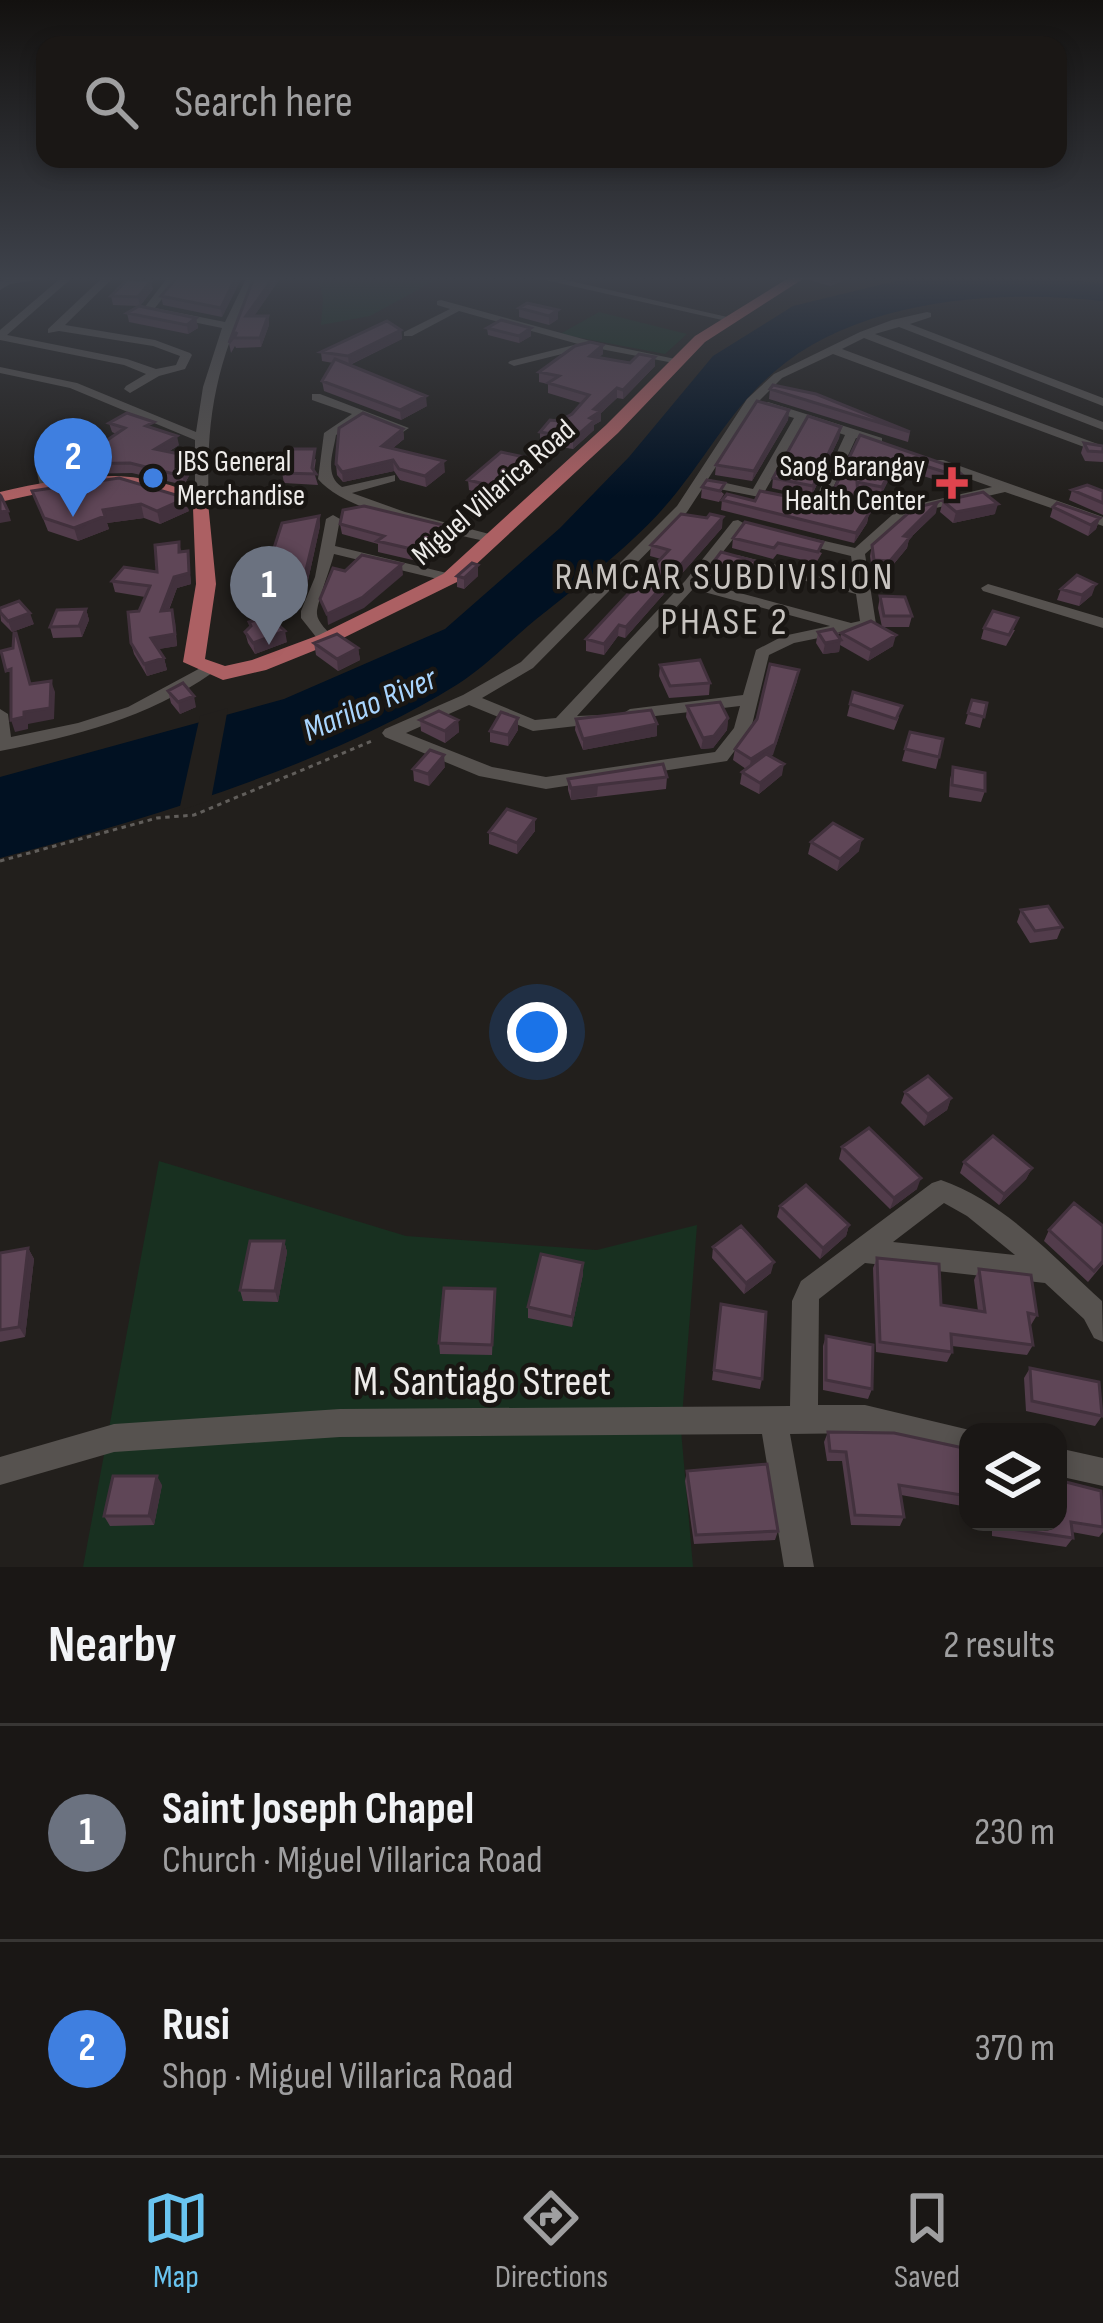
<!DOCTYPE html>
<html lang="en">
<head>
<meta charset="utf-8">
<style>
	:root { --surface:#1a1715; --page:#272422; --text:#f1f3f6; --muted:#9f9fa0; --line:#383634; --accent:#69c4f0 }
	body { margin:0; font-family:"Sofia Sans Condensed",sans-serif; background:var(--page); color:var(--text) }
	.controls { position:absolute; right:36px; bottom:36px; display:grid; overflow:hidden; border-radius:24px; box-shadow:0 6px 18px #0003 }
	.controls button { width:108px; height:108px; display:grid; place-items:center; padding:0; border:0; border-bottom:3px solid var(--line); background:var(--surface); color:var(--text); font:60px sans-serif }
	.you { position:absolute; left:537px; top:1032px; width:42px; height:42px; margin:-30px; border:9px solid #fff; border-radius:50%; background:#1a73e8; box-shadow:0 0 0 18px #1a73e833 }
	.badge { display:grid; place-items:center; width:78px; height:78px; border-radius:50%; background:var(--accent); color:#fff; font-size:39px; font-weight:700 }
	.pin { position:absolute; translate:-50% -99px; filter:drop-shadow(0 3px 6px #0008) }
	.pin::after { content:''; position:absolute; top:63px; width:42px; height:36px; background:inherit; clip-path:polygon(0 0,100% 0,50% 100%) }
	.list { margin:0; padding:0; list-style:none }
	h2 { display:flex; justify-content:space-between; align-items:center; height:156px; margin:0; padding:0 48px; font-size:51px }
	h2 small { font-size:39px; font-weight:400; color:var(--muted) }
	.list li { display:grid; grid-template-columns:78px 1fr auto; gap:36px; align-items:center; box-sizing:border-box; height:216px; padding:0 48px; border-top:3px solid var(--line) }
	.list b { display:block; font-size:45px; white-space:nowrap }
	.list p { margin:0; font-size:39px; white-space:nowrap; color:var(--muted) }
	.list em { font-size:39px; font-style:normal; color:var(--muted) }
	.icon { flex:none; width:66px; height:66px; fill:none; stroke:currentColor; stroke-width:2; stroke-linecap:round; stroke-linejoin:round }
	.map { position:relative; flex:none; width:1103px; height:1567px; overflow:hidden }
	.search { position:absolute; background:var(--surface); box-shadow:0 6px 18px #0003; left:36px; right:36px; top:36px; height:132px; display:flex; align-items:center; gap:30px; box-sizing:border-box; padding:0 42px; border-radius:24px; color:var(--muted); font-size:45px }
	.sheet { height:588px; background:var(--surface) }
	nav { display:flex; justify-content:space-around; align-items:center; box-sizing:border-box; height:168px; border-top:3px solid var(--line); background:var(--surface); font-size:33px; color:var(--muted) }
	nav a { display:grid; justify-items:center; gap:6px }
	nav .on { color:var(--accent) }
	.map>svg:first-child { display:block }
</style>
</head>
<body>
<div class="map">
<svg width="1103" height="1567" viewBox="0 0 1103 1567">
	<rect width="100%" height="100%" fill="#221f1c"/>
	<path fill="#183020" d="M 318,277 L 434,281 L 370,316 L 321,325 L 323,299 Z
		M 599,312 L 687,334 L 665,354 L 560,334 Z
		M 159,1161 L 406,1236 L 597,1250 L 697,1225 L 681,1430 L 693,1567 L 83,1567 Z"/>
	<path fill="#011122" d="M 1022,277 L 1103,283 L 1103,301 C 997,289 858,299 774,372 C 734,406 709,452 677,492 C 637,543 578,585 528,626 C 506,645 483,668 458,684 C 328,765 148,819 0,858 L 0,777 L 284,699 L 445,629 L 560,528 L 629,457 L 713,356 L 793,306 L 904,279 Z"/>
	<path fill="#221f1c" d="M 228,708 L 211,800 L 179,811 L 200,716 Z"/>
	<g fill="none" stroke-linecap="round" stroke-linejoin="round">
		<path stroke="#615e5b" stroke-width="3" stroke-dasharray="4.5 4.5" stroke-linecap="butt" d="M 0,861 L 157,818 L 194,815 L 372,741"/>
		<path fill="#56524f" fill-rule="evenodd" d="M 57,277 L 10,284 L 0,290 L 0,282 L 7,278 Z
			M 62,277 L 73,277 L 7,335 L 127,359 L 156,369 L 176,365 L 180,356 L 153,346 L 59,331 L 48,333 L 48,329 L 103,277 L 114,277 L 65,325 L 155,340 L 190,353 L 192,355 L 185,369 L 159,376 L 130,393 L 124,389 L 126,386 L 146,374 L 124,365 L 0,340 L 0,330 Z
			M 168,277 L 179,277 L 155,308 L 225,322 L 247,277 L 257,277 C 217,360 205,415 209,506 L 202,510 L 195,506 L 195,440 L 70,388 L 0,373 L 0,367 L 77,383 L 196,432 L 203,387 L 222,328 L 144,312 L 144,308 Z
			M 532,277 L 553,277 L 736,319 L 731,322 Z
			M 441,300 L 594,342 L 685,361 L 679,364 L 590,347 L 514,366 L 508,363 L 510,361 L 578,344 L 459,311 L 412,336 L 404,336 L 404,332 L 450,309 L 437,305 L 437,301 Z
			M 927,312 L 931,313 L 931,317 L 910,324 L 1103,398 L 1103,406 L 899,327 L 875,334 L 1103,422 L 1103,430 L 864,338 L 842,349 L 1103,446 L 1103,454 L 833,354 L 782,378 L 756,404 L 708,479 L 753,489 L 794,418 L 764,409 L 762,406 L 768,402 L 882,438 L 882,444 L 856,438 L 823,510 L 704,486 L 687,512 L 533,668 L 482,698 L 535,720 L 556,718 L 685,581 L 733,521 L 738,520 L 745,524 L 699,582 L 851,623 L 860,621 L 856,594 L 732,562 L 730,559 L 737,555 L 855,584 L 851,556 L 798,543 L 796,540 L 803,536 L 855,548 L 900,508 L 992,487 L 933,466 L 933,460 L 943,460 L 1103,517 L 1103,526 L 1005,492 L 910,514 L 865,554 L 876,624 L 873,627 L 794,643 L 769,655 L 751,729 L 727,761 L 546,789 L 479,776 L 385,737 L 382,733 L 385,729 L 463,695 L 521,662 L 677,506 L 747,399 L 774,374 L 860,332 L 892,320 ZM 804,422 L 845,435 L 814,502 L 765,491 ZM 693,589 L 830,626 L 783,636 L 756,650 L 743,695 L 630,709 L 622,714 L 630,719 L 740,706 L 734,728 L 715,752 L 546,777 L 492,767 L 406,733 L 469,705 L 533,731 L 602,723 L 604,719 L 602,715 L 577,716 Z
			M 312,394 L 320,394 L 409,428 L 403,432 L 363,418 L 336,435 C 333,454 324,475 342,487 L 395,475 L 395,481 L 352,493 L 405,512 L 497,536 L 497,542 L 492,543 C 445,531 346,513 318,479 L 324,433 L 352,414 L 312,400 Z
			M 40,455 L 46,459 L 54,486 L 52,489 L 47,490 L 40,486 L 34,459 Z
			M 333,515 L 340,519 L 335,546 L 455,575 L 457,578 L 450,582 L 334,554 C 331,567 316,605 317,614 C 317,622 329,632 334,639 L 332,642 L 320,642 L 301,618 L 301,611 L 315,577 L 326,519 Z
			M 988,584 L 1103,618 L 1103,628 L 983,591 L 981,588 Z
			M 206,665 L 212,667 L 214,670 L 212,673 C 147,718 76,736 0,751 L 0,709 L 8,714 L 11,737 L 78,723 L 128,707 Z
			M 941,1180 C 1005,1202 1053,1257 1102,1301 L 1103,1342 L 1094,1338 L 1084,1319 L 1045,1283 L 865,1263 L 819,1299 L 818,1405 L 865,1405 L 978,1432 L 968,1432 L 968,1456 L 865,1433 L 790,1434 L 814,1567 L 784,1567 L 762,1434 L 340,1437 L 114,1452 L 0,1485 L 0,1457 L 114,1424 L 340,1409 L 790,1406 L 792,1301 L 801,1281 L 932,1183 ZM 944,1203 L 967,1216 L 1015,1255 L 893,1242 Z
			M 1058,1448 L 1103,1458 L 1103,1486 L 1058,1476 Z"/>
		<path fill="#ac6063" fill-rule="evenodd" d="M 790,277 L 806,277 L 705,342 L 618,433 L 457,582 L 333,643 L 266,670 L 223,680 L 183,662 L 196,584 L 193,508 C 131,472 67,487 0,502 L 0,492 C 74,475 140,463 208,502 L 216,584 L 205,659 L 225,666 L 252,660 L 319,635 L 443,574 L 606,425 L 695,336 Z"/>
	</g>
	<path fill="#523c4b" d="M 177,277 L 242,277 L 222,317 L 163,305 L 161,296 Z
		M 281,277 L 254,316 L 268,316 L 269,325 L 261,347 L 236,348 L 235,346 L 231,353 L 229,343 Z
		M 808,277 L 852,277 L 830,286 L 809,280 Z
		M 153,289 L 140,306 L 196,318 L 198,328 L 188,334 L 129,322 L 127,313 L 138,306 L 113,305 L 111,296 Z
		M 519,308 L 558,310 L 558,319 L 549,325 L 519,317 Z
		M 487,328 L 531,336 L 519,343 L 488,335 Z
		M 401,330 L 402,339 L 350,365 L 427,406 L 401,420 L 324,391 L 322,381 L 333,363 L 322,361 L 321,352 Z
		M 603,345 L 603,354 L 599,357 L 655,366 L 623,399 L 617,398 L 601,413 L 601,421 L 594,425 L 594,430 L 573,449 L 561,447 L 552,452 L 552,444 L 540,442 L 540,432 L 572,414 L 581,403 L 548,393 L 548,384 L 539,382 L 539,372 Z
		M 770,389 L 910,432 L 908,442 L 769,399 Z
		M 789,410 L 788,420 L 752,481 L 715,475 L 716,465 Z
		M 109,423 L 156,429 L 179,445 L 168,452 L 190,466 L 190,474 L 184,485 L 132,473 L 74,474 L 72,464 L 116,434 L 112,432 Z
		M 841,427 L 839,438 L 811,497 L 772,488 L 773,478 Z
		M 403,429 L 404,439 L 393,448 L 445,472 L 426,487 L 400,480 L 394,471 L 343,482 L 337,475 L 336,464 Z
		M 860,435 L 967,479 L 964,489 L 895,467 L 880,497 L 858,493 L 859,510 L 869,513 L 867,523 L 854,543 L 721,510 L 722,500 L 827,504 Z
		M 1084,443 L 1103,446 L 1103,462 L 1085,461 L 1081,453 Z
		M 316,459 L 314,472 L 318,485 L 284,483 L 282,473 Z
		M 529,469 L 497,498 L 469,490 L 468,480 Z
		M 707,480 L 724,494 L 719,502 L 701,498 L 702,487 Z
		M 1072,490 L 1103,491 L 1103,515 L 1069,500 Z
		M 32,491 L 189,511 L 160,524 L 144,518 L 107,523 L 109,529 L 78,541 L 48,531 Z
		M 943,501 L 995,514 L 953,523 L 940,512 Z
		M 1053,507 L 1100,518 L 1096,529 L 1088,536 L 1050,517 Z
		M 936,513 L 909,539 L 907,548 L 887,572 L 872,571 L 870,556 L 872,545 Z
		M 319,516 L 320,526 L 307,585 L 268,584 L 266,573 Z
		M 745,522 L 822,553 L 816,563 L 777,554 L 773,559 L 732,548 L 733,538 Z
		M 340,524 L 447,526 L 448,537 L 429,556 L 423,554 L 417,561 L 378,552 L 378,544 L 342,534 Z
		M 722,528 L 625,638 L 618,636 L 604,655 L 586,651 L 586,639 L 661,559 L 650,556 L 651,545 Z
		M 179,542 L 181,552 L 188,551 L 191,584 L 177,588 L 169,610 L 175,621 L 177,646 L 158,649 L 164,658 L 167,670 L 147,676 L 134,654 L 131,643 L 145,597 L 115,592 L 112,581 L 157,572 Z
		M 762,563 L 761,574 L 750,591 L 707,579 L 708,569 Z
		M 457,576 L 478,576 L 464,589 L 457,587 Z
		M 1061,589 L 1092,595 L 1079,606 L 1057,600 Z
		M 880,596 L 912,616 L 909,627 L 882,627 L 878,608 Z
		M 86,609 L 89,620 L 82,637 L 53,638 L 50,627 Z
		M 0,612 L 34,624 L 12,632 L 1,621 Z
		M 249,622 L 287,642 L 255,654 L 248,643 L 245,632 L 250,628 Z
		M 984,628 L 1015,630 L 1006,646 L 981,639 Z
		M 818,632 L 840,639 L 841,633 L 893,646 L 868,661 L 840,645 L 839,652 L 823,654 L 816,643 Z
		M 314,643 L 358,648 L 360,660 L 338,671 L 316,655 Z
		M 660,665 L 710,683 L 709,695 L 669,698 L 659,676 Z
		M 797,681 L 771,757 L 782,775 L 759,794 L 740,784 L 742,772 L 746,769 L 733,760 L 735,749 Z
		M 168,691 L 196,707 L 180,714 L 171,703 Z
		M 853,692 L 899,717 L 894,730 L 847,716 Z
		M 972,700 L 987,703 L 980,728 L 965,724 Z
		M 687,706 L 728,718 L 727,730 L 713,748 L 701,749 L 686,717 Z
		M 576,719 L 657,724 L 657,736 L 583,750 L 575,730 Z
		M 420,720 L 458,720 L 459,732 L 445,743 L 421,731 Z
		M 518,730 L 508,746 L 490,742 L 490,731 Z
		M 910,732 L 939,757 L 936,769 L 902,761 Z
		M 445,767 L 429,786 L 414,781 L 413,769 Z
		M 953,767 L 985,791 L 981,802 L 949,797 L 950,779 Z
		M 667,777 L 666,789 L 571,800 L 568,790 L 568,779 Z
		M 535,819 L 535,831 L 517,854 L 489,844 L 489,832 Z
		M 811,842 L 859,851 L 837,871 L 808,854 Z
		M 1021,910 L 1062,927 L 1057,939 L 1030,943 L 1017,922 Z
		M 905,1092 L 951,1098 L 947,1110 L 924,1126 L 901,1103 Z
		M 842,1147 L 917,1189 L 890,1209 L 839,1159 Z
		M 964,1162 L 1032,1168 L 1026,1179 L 999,1205 L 960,1173 Z
		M 780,1206 L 849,1225 L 846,1236 L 820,1259 L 777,1217 Z
		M 1103,1226 L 1103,1264 L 1088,1282 L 1044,1241 L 1049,1230 Z
		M 284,1241 L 287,1252 L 278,1302 L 243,1301 L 240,1290 Z
		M 713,1247 L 771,1273 L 744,1294 L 712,1258 Z
		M 28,1248 L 34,1259 L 25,1337 L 0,1342 L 0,1253 Z
		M 877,1258 L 941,1305 L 978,1311 L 974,1280 L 979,1269 L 1037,1315 L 1031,1325 L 1029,1325 L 1033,1345 L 1027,1355 L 952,1346 L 952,1352 L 947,1362 L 876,1352 L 873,1268 Z
		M 583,1263 L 583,1274 L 572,1327 L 528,1318 L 528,1307 Z
		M 495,1289 L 492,1355 L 440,1354 L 439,1343 Z
		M 721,1304 L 762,1379 L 760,1389 L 712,1380 Z
		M 826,1336 L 872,1389 L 868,1399 L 823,1390 L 823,1346 Z
		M 1030,1368 L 1102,1416 L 1095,1426 L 1026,1411 L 1024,1378 Z
		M 828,1432 L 968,1449 L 968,1507 L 901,1495 L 904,1517 L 900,1526 L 851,1525 L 842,1461 L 827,1461 L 824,1442 Z
		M 687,1471 L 778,1531 L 775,1540 L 694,1544 L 685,1481 Z
		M 162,1485 L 154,1525 L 110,1526 L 104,1516 Z
		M 1103,1503 L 1103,1532 L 1099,1537 L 1072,1532 L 1073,1538 L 1066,1547 L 992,1536 L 992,1522 L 1058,1522 Z"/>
	<path fill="#42313d" d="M 236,277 L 242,277 L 222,317 L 221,308 Z
		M 274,277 L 281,277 L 248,325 L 246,316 Z
		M 852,277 L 830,286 L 831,278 Z
		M 151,281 L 153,289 L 140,306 L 138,297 Z
		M 558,310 L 558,319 L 549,325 L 549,316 Z
		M 268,316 L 269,325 L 261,347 L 260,338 Z
		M 196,318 L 198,328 L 188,334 L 187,325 Z
		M 531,328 L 531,336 L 519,343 L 519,336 Z
		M 401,330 L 402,339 L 349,365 L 348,356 Z
		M 603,345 L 603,354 L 590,365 L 590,356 Z
		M 655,357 L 655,366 L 623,399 L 623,390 Z
		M 617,388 L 617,398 L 601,413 L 601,421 L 594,425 L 594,430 L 573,449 L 573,439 L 594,409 Z
		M 426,396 L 427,406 L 401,420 L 400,410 Z
		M 789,410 L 788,420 L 752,481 L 754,471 Z
		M 841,427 L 839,438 L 811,497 L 813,486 Z
		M 403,429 L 404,439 L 383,456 L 382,446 Z
		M 177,436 L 179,445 L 157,458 L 155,449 Z
		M 561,436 L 561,447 L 552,452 L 552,442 Z
		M 189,456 L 190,474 L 184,485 L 181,464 Z
		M 897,457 L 895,467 L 880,497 L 882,487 Z
		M 529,458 L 529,469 L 497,498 L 497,487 Z
		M 393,460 L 394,471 L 343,482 L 342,472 Z
		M 444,461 L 445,472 L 426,487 L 425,476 Z
		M 186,498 L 189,511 L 160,524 L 157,511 Z
		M 938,502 L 936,513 L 909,539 L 907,548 L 887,572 L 890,561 L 904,536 Z
		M 141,504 L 144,518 L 107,523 L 109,529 L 78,541 L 74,528 L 103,510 Z
		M 998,504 L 995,514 L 953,523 L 956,512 Z
		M 8,511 L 11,521 L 0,523 L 0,512 Z
		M 869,513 L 867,523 L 854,543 L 856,533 Z
		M 319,516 L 320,526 L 307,585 L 305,574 Z
		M 723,517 L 722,528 L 625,638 L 626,627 Z
		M 1100,518 L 1096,529 L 1088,536 L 1091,525 Z
		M 447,526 L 448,537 L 429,556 L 429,545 Z
		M 423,544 L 423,554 L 417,561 L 416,550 Z
		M 188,551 L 191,584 L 177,588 L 164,622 L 161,611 L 174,577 Z
		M 762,563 L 761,574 L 750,591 L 751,580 Z
		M 402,564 L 403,575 L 364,608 L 328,625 L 327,614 Z
		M 478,565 L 478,576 L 464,589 L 464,578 Z
		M 1096,584 L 1092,595 L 1079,606 L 1082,595 Z
		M 86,609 L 89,620 L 82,637 L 79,626 Z
		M 172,610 L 177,646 L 154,650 L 151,638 Z
		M 30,613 L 34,624 L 12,632 L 8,621 Z
		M 619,625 L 618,636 L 604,655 L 604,644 Z
		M 285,631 L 287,642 L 255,654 L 253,643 Z
		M 896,635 L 893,646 L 868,661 L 871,650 Z
		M 841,640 L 839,652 L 823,654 L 825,643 Z
		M 358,648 L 360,660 L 338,671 L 337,659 Z
		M 164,658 L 167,670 L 147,676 L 144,664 Z
		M 799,670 L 797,681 L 773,755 L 749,771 L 751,759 Z
		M 51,681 L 55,692 L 54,719 L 28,724 L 28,729 L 15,732 L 11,720 L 24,712 Z
		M 194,696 L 196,707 L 180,714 L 178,702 Z
		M 518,718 L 518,730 L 508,746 L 508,735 Z
		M 728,718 L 727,730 L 713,748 L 701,749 L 703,738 Z
		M 458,720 L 459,732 L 445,743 L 445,731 Z
		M 657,724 L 657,736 L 583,750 L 583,739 Z
		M 444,755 L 445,767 L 429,786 L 428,774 Z
		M 784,764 L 782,775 L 759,794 L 760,783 Z
		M 598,784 L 597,796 L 571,800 L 571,788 Z
		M 535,819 L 535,831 L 517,854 L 517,843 Z
		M 862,839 L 859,851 L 837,871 L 840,859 Z
		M 951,1098 L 947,1110 L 924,1126 L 928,1114 Z
		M 1032,1168 L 1026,1179 L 999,1205 L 1004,1194 Z
		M 921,1178 L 917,1189 L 890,1209 L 894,1198 Z
		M 849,1225 L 846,1236 L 820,1259 L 823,1248 Z
		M 284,1241 L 287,1252 L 278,1302 L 275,1291 Z
		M 28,1248 L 34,1259 L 25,1337 L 19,1327 Z
		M 774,1262 L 771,1273 L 744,1294 L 746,1283 Z
		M 583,1263 L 583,1274 L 572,1327 L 572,1317 Z
		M 157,1476 L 162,1485 L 154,1525 L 149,1516 Z"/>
	<path fill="#5f4657" stroke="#42313d" stroke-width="3" d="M 177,277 L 236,277 L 221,308 L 161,296 Z
		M 254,277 L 274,277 L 246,316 L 268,316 L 260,338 L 234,338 L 237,332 L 229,343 Z
		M 128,279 L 151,281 L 138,297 L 111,296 Z
		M 527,303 L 558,310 L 549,316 L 519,308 Z
		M 139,306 L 196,318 L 187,325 L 127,313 Z
		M 501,320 L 531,328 L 519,336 L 487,328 Z
		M 387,321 L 401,330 L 348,356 L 321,352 Z
		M 590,342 L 603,345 L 590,356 L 630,363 L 639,354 L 655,357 L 623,390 L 617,388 L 594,409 L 601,411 L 590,418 L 595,420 L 573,439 L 561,436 L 552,442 L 552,434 L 540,432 L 550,420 L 559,421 L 572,414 L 589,395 L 548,383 L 559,376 L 539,372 L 575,346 Z
		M 335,359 L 426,396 L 400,410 L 322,381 Z
		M 773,385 L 816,394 L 910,432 L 770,389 Z
		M 757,401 L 789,410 L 754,471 L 716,465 Z
		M 127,413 L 154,422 L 146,426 L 177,436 L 155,449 L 189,456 L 181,464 L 188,465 L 182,476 L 130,463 L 72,464 L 125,428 L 109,423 Z
		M 363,413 L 403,429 L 382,446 L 444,461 L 425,476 L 399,469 L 393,460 L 342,472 L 336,464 L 339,428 Z
		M 808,416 L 841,427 L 813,486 L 773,478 Z
		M 860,435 L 953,467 L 967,479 L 897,457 L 882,487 L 857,482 L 859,510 L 869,513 L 856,533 L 722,500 L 727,494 L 755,501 L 760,491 L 827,504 Z
		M 1084,443 L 1103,446 L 1103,452 L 1088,451 Z
		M 290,449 L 315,449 L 312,468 L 316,474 L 282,473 Z
		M 501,452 L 529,458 L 497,487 L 468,480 Z
		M 119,478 L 186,498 L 157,511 L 141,504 L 103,510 L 105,516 L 74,528 L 44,518 L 32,491 Z
		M 707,480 L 725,483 L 720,491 L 702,487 Z
		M 1087,485 L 1103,491 L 1103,503 L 1072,490 Z
		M 983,492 L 998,504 L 956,512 L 943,501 Z
		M 0,495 L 1,496 L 8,511 L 0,512 Z
		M 938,502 L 904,536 L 910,537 L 890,561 L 874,560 L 872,545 L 914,508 Z
		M 1057,503 L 1100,518 L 1091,525 L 1053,507 Z
		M 364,506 L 447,526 L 429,545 L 423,544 L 416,550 L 377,541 L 384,536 L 340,524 L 343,510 Z
		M 681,514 L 707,518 L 710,514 L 723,517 L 626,627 L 619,625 L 604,644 L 586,639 L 669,550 L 651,545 Z
		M 319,516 L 305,574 L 266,573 L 282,523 Z
		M 745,522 L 823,542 L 818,552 L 778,543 L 774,548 L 733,538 Z
		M 179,542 L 179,552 L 188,551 L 189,573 L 174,577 L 161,611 L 172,610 L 175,634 L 151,638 L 164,658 L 144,664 L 131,643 L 128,612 L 139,611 L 150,586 L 112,581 L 124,567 L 157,572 L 155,545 Z
		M 721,552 L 762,563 L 751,580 L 708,569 Z
		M 362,555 L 402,564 L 363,597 L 327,614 L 320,599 L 333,568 L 345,571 Z
		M 472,563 L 478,565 L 464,578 L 457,576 Z
		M 1077,575 L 1096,584 L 1082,595 L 1061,589 Z
		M 880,596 L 905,597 L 912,616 L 884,616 Z
		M 19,601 L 30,613 L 8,621 L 0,612 L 0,608 Z
		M 86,609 L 79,626 L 50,627 L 57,610 Z
		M 993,611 L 1018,618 L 1009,635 L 984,628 Z
		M 269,616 L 285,631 L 253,643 L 245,632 L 251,626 L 249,622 Z
		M 871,621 L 896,635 L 871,650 L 841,633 Z
		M 833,629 L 841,640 L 825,643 L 818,632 Z
		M 14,633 L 16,633 L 30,684 L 51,681 L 50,708 L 24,712 L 24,717 L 11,720 L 11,669 L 6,671 L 1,651 L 13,648 Z
		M 337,634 L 358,648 L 337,659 L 314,643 Z
		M 700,660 L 710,683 L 670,686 L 660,665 Z
		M 770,664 L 799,670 L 775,744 L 751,759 L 735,749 L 757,719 Z
		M 183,683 L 194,696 L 178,702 L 168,691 Z
		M 853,692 L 902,706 L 896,719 L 850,704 Z
		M 972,700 L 987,703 L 984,717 L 968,713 Z
		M 720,702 L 728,718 L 714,736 L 703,738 L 687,706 Z
		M 651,710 L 657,724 L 583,739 L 576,719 Z
		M 439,711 L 458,720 L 445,731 L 420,720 Z
		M 501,712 L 518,718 L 508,735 L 490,731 Z
		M 910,732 L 943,739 L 939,757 L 905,749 Z
		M 430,750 L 444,755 L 428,774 L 413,769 Z
		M 766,754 L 784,764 L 760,783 L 742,772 Z
		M 663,764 L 667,777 L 571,788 L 568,779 Z
		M 953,767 L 985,773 L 985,791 L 952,785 Z
		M 507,809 L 535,819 L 517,843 L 489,832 Z
		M 833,823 L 862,839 L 840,859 L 811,842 Z
		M 1048,906 L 1062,927 L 1035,931 L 1021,910 Z
		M 928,1076 L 951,1098 L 928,1114 L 905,1092 Z
		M 869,1128 L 921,1178 L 894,1198 L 842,1147 Z
		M 993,1136 L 1032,1168 L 1004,1194 L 964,1162 Z
		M 806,1185 L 849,1225 L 823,1248 L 780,1206 Z
		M 1074,1203 L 1103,1226 L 1103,1261 L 1094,1271 L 1049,1230 Z
		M 741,1226 L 774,1262 L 746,1283 L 713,1247 Z
		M 250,1241 L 284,1241 L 275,1291 L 240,1290 Z
		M 28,1248 L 19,1327 L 0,1330 L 0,1253 Z
		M 541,1254 L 583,1263 L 572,1317 L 528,1307 Z
		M 877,1258 L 939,1264 L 941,1305 L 985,1312 L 979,1269 L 1031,1275 L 1037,1315 L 1028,1313 L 1033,1345 L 951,1334 L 952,1352 L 880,1342 Z
		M 444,1288 L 495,1289 L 492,1345 L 439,1343 Z
		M 721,1304 L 766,1312 L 762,1379 L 714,1370 Z
		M 826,1336 L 873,1345 L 872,1389 L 826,1380 Z
		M 1030,1368 L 1099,1382 L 1102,1416 L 1032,1401 Z
		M 828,1432 L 894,1433 L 968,1449 L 968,1496 L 899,1485 L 904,1517 L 855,1515 L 846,1452 L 830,1451 Z
		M 767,1464 L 778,1531 L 696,1535 L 687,1471 Z
		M 113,1476 L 157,1476 L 149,1516 L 104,1516 Z
		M 1058,1480 L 1101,1491 L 1103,1527 L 1071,1522 L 1073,1538 L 998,1527 L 998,1522 L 1058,1522 Z"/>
	<linearGradient id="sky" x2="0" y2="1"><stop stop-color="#13110f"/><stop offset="0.56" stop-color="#3e424b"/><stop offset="1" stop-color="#3e424b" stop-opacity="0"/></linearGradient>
	<rect width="1103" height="497" fill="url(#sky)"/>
	<circle fill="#3f7fe0" stroke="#191613" stroke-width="4.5" cx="153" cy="478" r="12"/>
	<path fill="#e0444e" stroke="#191613" stroke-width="4.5" d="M946 465h12v12h12v12h-12v12h-12v-12h-12v-12h12z"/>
	<g text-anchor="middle" stroke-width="9" stroke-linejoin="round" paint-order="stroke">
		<g font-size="30" fill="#edebe9" stroke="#191613" text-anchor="start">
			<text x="177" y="471">JBS General<tspan x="177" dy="34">Merchandise</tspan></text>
			<text x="925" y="476" text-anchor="end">Saog Barangay<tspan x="925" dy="34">Health Center</tspan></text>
		</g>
		<g font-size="30" fill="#edebe9" stroke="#191613">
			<text transform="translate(493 492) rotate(-41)" y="10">Miguel Villarica Road</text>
		</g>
		<g font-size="33" font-style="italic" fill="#a9d5fe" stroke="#191613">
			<text transform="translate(369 703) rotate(-23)" y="12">Marilao River</text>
		</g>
		<g font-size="39" letter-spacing="3" fill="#c8c4c0" stroke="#191613">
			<text x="725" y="589">RAMCAR SUBDIVISION<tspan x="725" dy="45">PHASE 2</tspan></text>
		</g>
		<g font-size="42" fill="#edebe9" stroke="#191613">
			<text x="482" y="1395">M. Santiago Street</text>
		</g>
	</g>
</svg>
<div class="controls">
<button><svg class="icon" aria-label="layers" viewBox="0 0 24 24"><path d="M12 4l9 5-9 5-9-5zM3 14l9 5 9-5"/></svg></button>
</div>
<div class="you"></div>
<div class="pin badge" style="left:269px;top:645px;background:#6b7280">1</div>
<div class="pin badge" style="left:73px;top:517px;background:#3f7fe0">2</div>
<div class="search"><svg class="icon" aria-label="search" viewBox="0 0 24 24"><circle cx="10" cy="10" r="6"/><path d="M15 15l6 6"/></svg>Search here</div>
</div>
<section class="sheet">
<h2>Nearby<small>2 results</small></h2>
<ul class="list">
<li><span class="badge" style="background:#6b7280">1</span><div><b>Saint Joseph Chapel</b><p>Church · Miguel Villarica Road</p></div><em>230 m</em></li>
<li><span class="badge" style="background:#3f7fe0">2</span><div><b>Rusi</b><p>Shop · Miguel Villarica Road</p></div><em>370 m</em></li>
</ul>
</section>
<nav>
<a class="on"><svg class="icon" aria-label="map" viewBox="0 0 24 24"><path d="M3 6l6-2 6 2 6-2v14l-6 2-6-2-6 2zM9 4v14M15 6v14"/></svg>Map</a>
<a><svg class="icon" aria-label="directions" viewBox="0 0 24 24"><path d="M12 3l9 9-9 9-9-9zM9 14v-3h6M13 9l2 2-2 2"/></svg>Directions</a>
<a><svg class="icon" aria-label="saved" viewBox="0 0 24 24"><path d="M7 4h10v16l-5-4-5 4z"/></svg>Saved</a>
</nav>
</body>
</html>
